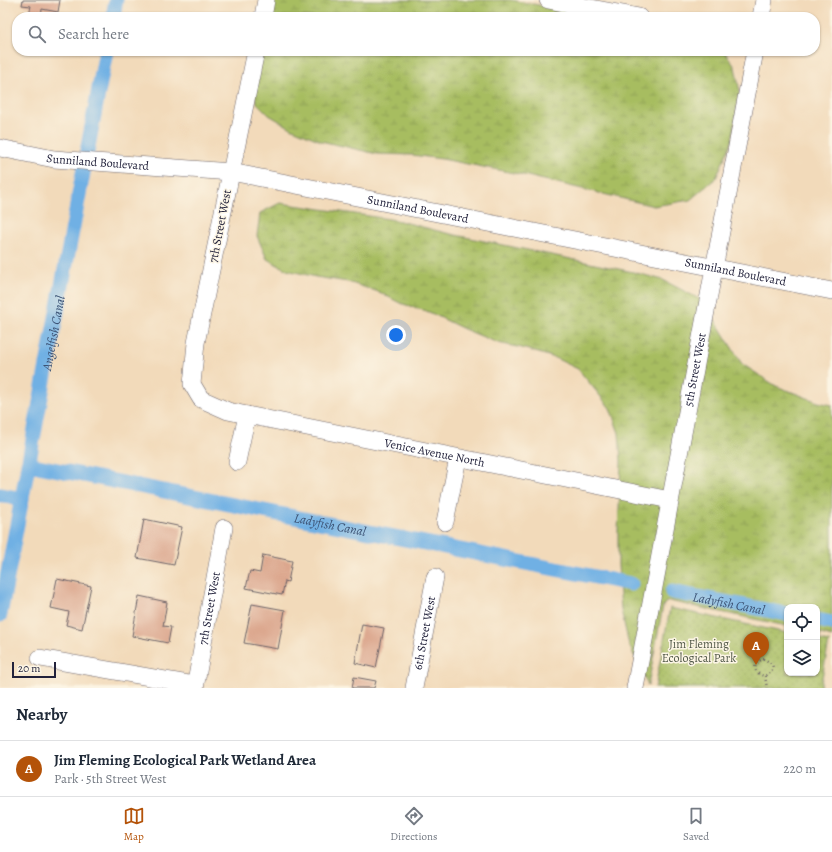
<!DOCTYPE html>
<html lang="en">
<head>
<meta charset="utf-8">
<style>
	:root { --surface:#fff; --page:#f2f2f3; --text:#1f2937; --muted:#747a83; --line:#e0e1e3; --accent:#b45309 }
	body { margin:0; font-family:Alegreya,serif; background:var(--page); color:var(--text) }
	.controls { position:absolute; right:12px; bottom:12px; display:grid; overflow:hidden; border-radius:8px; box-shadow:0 1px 3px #0004 }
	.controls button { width:36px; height:36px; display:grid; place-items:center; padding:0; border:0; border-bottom:1px solid var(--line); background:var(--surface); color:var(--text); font:20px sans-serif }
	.scale { position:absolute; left:12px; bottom:10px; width:44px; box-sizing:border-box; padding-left:4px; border:2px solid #22223b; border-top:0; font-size:11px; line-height:14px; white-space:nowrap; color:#22223b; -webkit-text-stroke:3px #fcf5e5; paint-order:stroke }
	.you { position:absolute; left:396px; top:335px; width:14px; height:14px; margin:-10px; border:3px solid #fff; border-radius:50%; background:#1a73e8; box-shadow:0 0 0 6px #1a73e833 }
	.badge { display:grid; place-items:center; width:26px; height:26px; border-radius:50%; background:var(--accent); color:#fff; font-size:13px; font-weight:700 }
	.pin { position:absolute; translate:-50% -33px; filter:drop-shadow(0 1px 2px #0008) }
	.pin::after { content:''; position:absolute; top:21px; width:14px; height:12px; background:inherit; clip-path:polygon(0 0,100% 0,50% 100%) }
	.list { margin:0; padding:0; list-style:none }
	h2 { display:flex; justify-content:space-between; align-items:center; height:52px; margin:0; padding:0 16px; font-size:17px }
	h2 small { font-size:13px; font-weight:400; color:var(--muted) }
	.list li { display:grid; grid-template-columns:26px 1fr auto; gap:12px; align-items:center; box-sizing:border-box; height:56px; padding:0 16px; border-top:1px solid var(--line) }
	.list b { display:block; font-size:15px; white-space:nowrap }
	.list p { margin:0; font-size:13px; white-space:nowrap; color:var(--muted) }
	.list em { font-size:13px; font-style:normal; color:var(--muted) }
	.icon { flex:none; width:22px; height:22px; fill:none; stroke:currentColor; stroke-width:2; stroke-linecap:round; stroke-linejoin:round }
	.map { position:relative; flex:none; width:832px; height:688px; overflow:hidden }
	.search { position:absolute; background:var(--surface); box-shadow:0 1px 3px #0004; left:12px; right:12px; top:12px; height:44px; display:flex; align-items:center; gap:10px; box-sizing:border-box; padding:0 14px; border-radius:16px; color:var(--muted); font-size:15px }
	.sheet { height:108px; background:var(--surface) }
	nav { display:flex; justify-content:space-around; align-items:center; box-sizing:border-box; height:56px; border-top:1px solid var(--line); background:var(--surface); font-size:11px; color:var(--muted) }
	nav a { display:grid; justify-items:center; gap:2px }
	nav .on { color:var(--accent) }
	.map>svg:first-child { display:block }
</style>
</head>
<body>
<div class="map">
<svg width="832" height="688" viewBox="0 0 832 688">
	<defs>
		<pattern id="wetland-marsh" width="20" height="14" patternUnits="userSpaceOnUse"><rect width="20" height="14" fill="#a7bd61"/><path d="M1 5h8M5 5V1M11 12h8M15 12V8" fill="none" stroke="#8fa255"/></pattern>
		<pattern id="park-dots" width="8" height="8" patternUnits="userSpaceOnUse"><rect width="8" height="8" fill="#a7bd61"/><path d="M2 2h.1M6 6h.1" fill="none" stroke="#8fa255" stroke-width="1.8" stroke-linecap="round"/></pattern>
	</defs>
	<rect width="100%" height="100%" fill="#fcf5e5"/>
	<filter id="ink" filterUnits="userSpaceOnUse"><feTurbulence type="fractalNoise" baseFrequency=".025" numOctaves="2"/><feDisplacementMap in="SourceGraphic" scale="8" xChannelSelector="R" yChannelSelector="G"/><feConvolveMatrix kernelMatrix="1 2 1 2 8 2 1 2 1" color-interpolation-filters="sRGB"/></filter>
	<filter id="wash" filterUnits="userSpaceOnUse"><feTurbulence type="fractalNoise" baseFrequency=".012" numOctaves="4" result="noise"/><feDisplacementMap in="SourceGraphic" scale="16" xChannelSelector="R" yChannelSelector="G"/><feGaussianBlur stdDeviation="0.9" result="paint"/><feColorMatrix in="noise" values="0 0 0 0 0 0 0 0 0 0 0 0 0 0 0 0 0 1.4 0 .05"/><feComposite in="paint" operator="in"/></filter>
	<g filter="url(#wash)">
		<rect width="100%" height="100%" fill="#f2daba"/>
		<path fill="url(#wetland-marsh)" stroke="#64704e" d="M 269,0 L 511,0 L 604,17 L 264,17 Z
			M 257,51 L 724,51 L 735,67 L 740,92 L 732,141 L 716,178 L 690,200 L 654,206 L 519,174 L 442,159 L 412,155 L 377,154 L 321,141 L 293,129 L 269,115 L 257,103 L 252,88 Z
			M 280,203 L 396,220 L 446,233 L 633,272 L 663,280 L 703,301 L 742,364 L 776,386 L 818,402 L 832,405 L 832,637 L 817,633 L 817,607 L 787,607 L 787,626 L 669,601 L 665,603 L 663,606 L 648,685 L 629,645 L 621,610 L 618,565 L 618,532 L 621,462 L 619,433 L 610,408 L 578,369 L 555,358 L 522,348 L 498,343 L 464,329 L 429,312 L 400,303 L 379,292 L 348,282 L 316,277 L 287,270 L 267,259 L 257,236 L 260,213 Z"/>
		<path fill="url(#park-dots)" stroke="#64704e" d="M 670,608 L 787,633 L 787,673 L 817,673 L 817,640 L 829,642 L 820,688 L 655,688 Z"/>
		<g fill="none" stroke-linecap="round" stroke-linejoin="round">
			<g stroke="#6fb0e4" stroke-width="15">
				<path d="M 113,17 L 116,0"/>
				<path id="s1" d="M 28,464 L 631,584"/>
				<path d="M 0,495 L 22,499"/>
				<path id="s2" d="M 672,592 L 787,614"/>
				<path id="s3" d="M 0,615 L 106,51"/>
				<path d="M 817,620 L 832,623"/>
			</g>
		</g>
		<g id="blocks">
			<path fill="#dca78e" d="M 23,0 L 60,0 L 58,12 L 42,9 L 41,17 L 29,14 L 31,6 L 22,5 Z
				M 144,519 L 182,527 L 174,565 L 137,558 Z
				M 263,555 L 292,561 L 288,582 L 285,581 L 282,595 L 246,588 L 250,571 L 260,573 Z
				M 57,579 L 91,586 L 82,629 L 66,625 L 69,612 L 51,608 Z
				M 139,596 L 167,602 L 163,626 L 171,627 L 168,643 L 132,636 Z
				M 252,604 L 285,610 L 278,649 L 244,643 Z
				M 362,624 L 384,628 L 376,668 L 355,663 Z
				M 354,677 L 376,681 L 374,688 L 352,688 Z"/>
		</g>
	</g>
	<g filter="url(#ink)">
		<use href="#blocks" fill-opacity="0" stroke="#6b6267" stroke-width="1"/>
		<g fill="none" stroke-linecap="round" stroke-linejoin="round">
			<defs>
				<g id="minor">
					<path d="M 548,0 L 639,17"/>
					<path d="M 263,17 L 266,0"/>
					<path d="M 761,17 L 764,0"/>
					<path id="s4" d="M 256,51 L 196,343 L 192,384 L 201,399 L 228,411 L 247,415 L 670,500"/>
					<path id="s5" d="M 0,148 L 54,159 L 231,172 L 832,291"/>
					<path d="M 237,462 L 247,415"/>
					<path d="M 445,522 L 458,458"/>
					<path d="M 40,658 L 195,685"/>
					<path id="s6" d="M 195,688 L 224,528"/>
					<path id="s7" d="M 414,688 L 435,577"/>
					<path id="s8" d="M 635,688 L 755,51"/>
				</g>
			</defs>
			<use href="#minor" stroke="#6b6267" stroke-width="18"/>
			<path stroke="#6b6267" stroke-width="2.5" stroke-dasharray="1 3" stroke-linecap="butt" d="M 763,659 C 775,663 776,670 765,676 C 753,674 752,664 763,659 Z
				M 765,676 L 767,688"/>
			<use href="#minor" stroke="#fff" stroke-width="17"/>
		</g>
	</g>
	<g text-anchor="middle" stroke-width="3" stroke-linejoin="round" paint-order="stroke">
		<g font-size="12" fill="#22223b" stroke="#fcf5e5">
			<text dy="4" stroke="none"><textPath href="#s5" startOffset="99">Sunniland Boulevard</textPath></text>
			<text dy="4" stroke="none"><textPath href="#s5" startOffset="423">Sunniland Boulevard</textPath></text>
			<text transform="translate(220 226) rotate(-79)" y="4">7th Street West</text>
			<text dy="4" stroke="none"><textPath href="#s5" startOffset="747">Sunniland Boulevard</textPath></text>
			<text dy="4" stroke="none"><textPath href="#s8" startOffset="324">5th Street West</textPath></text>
			<text dy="4" stroke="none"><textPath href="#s4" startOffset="597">Venice Avenue North</textPath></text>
			<text dy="4" stroke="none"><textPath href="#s6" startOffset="81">7th Street West</textPath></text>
			<text dy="4" stroke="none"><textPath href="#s7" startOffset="56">6th Street West</textPath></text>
		</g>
		<g font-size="12" fill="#515848" stroke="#fcf5e5">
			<text x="699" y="648">Jim Fleming<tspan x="699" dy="14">Ecological Park</tspan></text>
		</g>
		<g font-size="13" font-style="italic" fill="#3d5476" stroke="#fcf5e5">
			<text dy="5" stroke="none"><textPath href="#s3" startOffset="287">Angelfish Canal</textPath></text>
			<text dy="5" stroke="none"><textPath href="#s1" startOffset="308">Ladyfish Canal</textPath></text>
			<text dy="5" stroke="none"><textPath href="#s2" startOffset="58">Ladyfish Canal</textPath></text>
		</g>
	</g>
</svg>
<div class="controls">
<button><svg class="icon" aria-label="locate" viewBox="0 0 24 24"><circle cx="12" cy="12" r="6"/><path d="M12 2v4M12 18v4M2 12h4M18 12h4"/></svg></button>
<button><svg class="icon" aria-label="layers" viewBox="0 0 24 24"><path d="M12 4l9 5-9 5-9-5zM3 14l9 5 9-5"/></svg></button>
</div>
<div class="scale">20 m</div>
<div class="you"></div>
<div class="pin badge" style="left:756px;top:665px">A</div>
<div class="search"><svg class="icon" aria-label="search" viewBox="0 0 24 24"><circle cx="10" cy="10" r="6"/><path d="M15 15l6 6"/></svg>Search here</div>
</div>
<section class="sheet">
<h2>Nearby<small></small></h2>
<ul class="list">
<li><span class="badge">A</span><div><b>Jim Fleming Ecological Park Wetland Area</b><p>Park · 5th Street West</p></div><em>220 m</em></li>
</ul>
</section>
<nav>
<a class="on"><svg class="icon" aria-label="map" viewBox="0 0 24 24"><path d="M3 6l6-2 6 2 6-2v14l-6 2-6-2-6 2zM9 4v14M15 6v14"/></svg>Map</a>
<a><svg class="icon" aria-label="directions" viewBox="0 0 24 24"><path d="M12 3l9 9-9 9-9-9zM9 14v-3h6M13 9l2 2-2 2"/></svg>Directions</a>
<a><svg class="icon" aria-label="saved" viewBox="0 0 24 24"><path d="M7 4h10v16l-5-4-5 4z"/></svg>Saved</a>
</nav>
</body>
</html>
